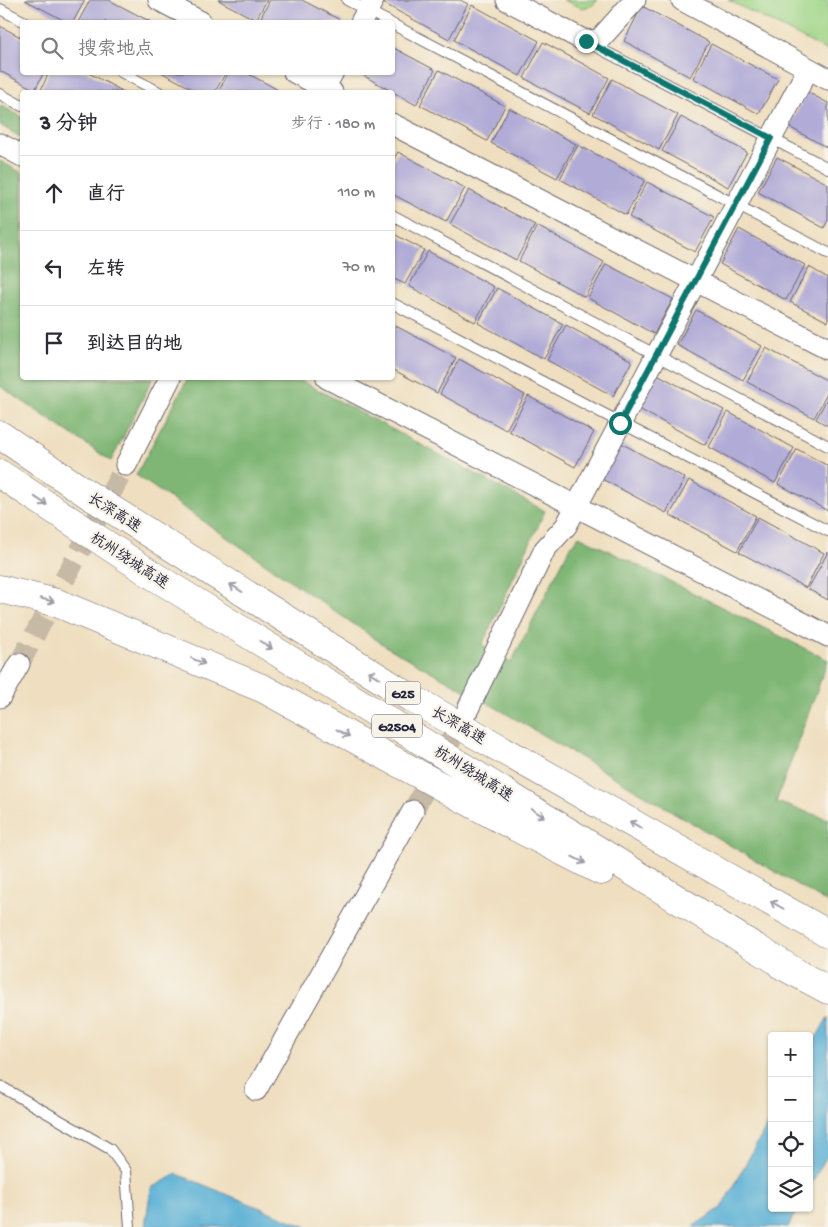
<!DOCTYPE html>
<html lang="zh">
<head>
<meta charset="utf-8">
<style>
	:root { --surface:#fff; --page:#f2f2f3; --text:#2b2b33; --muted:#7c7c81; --line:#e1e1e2 }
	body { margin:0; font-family:"Gochi Hand","LXGW WenKai TC",sans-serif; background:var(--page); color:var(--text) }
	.controls { position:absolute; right:15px; bottom:15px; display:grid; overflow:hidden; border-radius:5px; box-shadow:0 1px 4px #0004 }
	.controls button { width:45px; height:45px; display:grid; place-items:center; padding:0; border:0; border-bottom:1px solid var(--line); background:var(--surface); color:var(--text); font:25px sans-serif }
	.stop { position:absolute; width:15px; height:15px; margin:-11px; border:4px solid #0f766e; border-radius:50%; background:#fff }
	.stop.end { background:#0f766e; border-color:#fff; box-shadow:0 1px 5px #0008 }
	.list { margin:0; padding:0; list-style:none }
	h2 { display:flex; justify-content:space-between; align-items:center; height:65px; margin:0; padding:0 20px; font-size:21px }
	h2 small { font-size:16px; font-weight:400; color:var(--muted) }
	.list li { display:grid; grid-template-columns:32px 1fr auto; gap:15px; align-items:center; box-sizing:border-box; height:75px; padding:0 20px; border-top:1px solid var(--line) }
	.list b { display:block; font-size:19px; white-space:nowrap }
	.list em { font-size:16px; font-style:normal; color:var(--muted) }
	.icon { flex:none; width:28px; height:28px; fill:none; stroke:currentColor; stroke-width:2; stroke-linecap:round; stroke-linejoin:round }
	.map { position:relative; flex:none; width:828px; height:1227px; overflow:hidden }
	.search { position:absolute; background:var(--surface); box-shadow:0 1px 4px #0004; left:20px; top:20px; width:375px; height:55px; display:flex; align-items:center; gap:12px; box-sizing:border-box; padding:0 18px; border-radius:5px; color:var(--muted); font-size:19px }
	.panel { position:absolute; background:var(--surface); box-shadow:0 1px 4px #0004; left:20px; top:90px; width:375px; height:290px; border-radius:5px }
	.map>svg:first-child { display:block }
</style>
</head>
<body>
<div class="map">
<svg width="828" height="1227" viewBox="0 0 828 1227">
	<rect width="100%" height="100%" fill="#f7f3e8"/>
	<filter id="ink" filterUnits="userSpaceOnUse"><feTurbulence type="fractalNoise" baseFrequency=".02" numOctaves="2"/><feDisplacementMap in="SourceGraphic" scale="10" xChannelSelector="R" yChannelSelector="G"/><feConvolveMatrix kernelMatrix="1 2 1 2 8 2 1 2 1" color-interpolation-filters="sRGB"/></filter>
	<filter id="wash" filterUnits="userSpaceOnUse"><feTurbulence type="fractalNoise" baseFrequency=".0096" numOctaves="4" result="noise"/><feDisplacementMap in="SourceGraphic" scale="20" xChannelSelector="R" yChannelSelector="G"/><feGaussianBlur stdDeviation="1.12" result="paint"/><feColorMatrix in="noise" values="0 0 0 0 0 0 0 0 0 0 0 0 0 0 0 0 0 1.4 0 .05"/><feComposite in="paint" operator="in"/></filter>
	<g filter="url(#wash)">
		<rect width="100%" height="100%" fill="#efdfc0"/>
		<path fill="#9fd587" stroke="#607c61" d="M 563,0 L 598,0 L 593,5 L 583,8 Z
			M 728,0 L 828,0 L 828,51 Z"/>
		<path fill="#7fb674" stroke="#506c58" d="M 0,105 L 22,117 L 22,138 L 0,125 Z
			M 0,161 L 22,173 L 22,378 L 153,378 L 111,461 L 0,386 Z
			M 188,378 L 296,378 L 545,511 L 482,645 L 511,663 L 569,549 L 579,536 L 828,660 L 776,802 L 828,819 L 828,903 L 488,703 L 387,647 L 136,475 Z"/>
		<path fill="#5ab0d6" stroke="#3e6988" d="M 828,1017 L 828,1154 L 809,1188 L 809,1050 Z
			M 772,1117 L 772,1208 L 798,1208 L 788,1227 L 692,1227 L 721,1208 Z
			M 177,1174 L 307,1227 L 145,1227 L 151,1188 Z"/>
		<g id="blocks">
			<path fill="#b1abd7" d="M 25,0 L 85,0 L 73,22 L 67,22 Z
				M 90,0 L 109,0 L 151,22 L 78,22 Z
				M 218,0 L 267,0 L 256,20 Z
				M 270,0 L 302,0 L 344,22 L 261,22 L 259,21 Z
				M 385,0 L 460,0 L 468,4 L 449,39 L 383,3 Z
				M 472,5 L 539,41 L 520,76 L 454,40 Z
				M 642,6 L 709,42 L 690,77 L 624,41 Z
				M 0,26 L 22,38 L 22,72 L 44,72 L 35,90 L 0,71 Z
				M 543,42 L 609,78 L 590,113 L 524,78 Z
				M 711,44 L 778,79 L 759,114 L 693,78 Z
				M 392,47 L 435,70 L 416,105 L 357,72 L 392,72 Z
				M 439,70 L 505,106 L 487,141 L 420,105 Z
				M 49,72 L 87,72 L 124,92 L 40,92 Z
				M 161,72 L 226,72 L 215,92 L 198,92 Z
				M 229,72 L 245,72 L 282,92 L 218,92 Z
				M 612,79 L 678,115 L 659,150 L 593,114 Z
				M 807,92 L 828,103 L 828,148 L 789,127 Z
				M 509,108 L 576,144 L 557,178 L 491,143 Z
				M 681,117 L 747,152 L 728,187 L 662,151 Z
				M 578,145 L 645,180 L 626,215 L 560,179 Z
				M 398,152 L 465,188 L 446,222 L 392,194 L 392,162 Z
				M 777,157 L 828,184 L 828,220 L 824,228 L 758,192 Z
				M 647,182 L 714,217 L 695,252 L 629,217 Z
				M 469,190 L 535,225 L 516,260 L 450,224 Z
				M 537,226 L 604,262 L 585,297 L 519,261 Z
				M 739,229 L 805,265 L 786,300 L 720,264 Z
				M 392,233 L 424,250 L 405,284 L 392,278 Z
				M 428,251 L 494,287 L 475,322 L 409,286 Z
				M 606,264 L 673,299 L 654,334 L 588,298 Z
				M 809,267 L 828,278 L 828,322 L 790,302 Z
				M 497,288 L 563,324 L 544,359 L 478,323 Z
				M 696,310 L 762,346 L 743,380 L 677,345 Z
				M 392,324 L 456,358 L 437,393 L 392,369 Z
				M 566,325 L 632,361 L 613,396 L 547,360 Z
				M 766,348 L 828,381 L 828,392 L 814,418 L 747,382 Z
				M 459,359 L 525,395 L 506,430 L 440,394 Z
				M 657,374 L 724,410 L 705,445 L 639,409 Z
				M 528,396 L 594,432 L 575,467 L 509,431 Z
				M 828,397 L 828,426 L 816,419 Z
				M 728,412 L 794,448 L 775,483 L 709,447 Z
				M 619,442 L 685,478 L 666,513 L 600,478 Z
				M 797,449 L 828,466 L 828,511 L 778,484 Z
				M 689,480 L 756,516 L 737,551 L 670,515 Z
				M 758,517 L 824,553 L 806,588 L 739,552 Z
				M 828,552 L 828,600 L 808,589 Z"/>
		</g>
	</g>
	<g filter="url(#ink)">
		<use href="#blocks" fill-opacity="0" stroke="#6a646a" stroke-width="1"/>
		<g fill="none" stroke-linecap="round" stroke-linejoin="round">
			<path stroke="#c6b9a5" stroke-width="21" stroke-dasharray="21 11" stroke-linecap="butt" d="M 19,664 L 126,465
				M 413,811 L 466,712"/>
			<defs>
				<path id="lane" d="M 347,0 L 389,22
					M 0,9 L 25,22
					M 392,24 L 828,253
					M 589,43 L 828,168
					M 121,72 L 159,92
					M 0,94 L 22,106
					M 392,215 L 828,446
					M 392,303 L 828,531
					M 0,1086 L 110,1149 L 126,1171 L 130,1227"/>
				<path id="street" d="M 159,0 L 201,22
					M 507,0 L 585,41 L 599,40 L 635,0
					M 682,0 L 828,79
					M 361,22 L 373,0
					M 294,72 L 332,92
					M 322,92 L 333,72
					M 392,124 L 828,349
					M 0,144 L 22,156
					M 327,378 L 828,636
					M 126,465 L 170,378
					M 0,697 L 19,664
					M 468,709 L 545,549 L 566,526 L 808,69
					M 256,1090 L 413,811"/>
				<path id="highway" d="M 0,435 L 89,495 L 411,698 L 828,934
					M 0,474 L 154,576 L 797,973
					M 0,589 L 57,603 L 264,689 L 504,821 L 601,871
					M 781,965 L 828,990"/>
			</defs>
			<use href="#lane" stroke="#6a646a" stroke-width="12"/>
			<use href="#street" stroke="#6a646a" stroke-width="23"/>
			<use href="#highway" stroke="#6a646a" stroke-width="29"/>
			<use href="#lane" stroke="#fff" stroke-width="10"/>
			<use href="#street" stroke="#fff" stroke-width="21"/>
			<use href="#highway" stroke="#fff" stroke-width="28"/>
		</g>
		<defs><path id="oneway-shaft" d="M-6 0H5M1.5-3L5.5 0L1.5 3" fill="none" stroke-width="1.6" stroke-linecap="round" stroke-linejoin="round" transform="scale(1.25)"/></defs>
		<g stroke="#9c9ca7">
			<use href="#oneway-shaft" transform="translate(41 501) rotate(34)"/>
			<use href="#oneway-shaft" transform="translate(236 588) rotate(-148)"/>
			<use href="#oneway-shaft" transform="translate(47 600) rotate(14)"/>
			<use href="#oneway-shaft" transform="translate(266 645) rotate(32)"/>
			<use href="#oneway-shaft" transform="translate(198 661) rotate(23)"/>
			<use href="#oneway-shaft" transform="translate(374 675) rotate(-148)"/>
			<use href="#oneway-shaft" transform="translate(343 733) rotate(29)"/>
			<use href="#oneway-shaft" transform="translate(538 813) rotate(32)"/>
			<use href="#oneway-shaft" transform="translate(636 825) rotate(-150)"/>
			<use href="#oneway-shaft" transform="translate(579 860) rotate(27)"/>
			<use href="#oneway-shaft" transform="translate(777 905) rotate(-150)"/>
		</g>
	</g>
	<g fill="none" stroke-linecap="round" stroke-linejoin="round" filter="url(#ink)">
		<path stroke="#0f766e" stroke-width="6" d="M 586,41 L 771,138 L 620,423"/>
	</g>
	<g text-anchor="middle" stroke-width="4.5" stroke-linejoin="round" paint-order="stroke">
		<g fill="#f7f3e8" stroke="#62616f" stroke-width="1">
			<rect x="385.5" y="681.5" width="35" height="23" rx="4"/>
			<rect x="372" y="714.5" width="50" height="23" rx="4"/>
		</g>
		<g font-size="14" font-weight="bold" fill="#22223b">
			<text x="403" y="698">G25</text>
			<text x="397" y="731">G2504</text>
		</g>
		<g font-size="15" fill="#22223b" stroke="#f7f3e8">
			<text transform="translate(115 512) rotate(32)" y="5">长深高速</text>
			<text transform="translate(130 560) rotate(33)" y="5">杭州绕城高速</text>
			<text transform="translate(459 725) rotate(30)" y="5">长深高速</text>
			<text transform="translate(474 773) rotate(32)" y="5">杭州绕城高速</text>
		</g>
	</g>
</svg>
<div class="controls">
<button>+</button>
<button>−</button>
<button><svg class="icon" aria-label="locate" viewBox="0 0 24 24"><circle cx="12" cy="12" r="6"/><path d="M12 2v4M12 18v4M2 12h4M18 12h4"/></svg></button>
<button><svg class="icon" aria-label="layers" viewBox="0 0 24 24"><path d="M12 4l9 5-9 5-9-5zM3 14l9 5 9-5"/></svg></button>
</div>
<div class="stop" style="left:620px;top:423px"></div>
<div class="stop end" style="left:586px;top:41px"></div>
<div class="search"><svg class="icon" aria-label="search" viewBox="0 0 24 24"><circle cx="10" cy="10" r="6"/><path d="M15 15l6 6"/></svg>搜索地点</div>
<section class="panel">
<h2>3 分钟<small>步行 · 180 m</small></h2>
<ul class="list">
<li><svg class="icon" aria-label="ahead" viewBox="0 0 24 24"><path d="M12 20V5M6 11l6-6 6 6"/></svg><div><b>直行</b></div><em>110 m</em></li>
<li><svg class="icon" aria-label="left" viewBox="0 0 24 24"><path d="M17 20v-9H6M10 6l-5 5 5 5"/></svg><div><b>左转</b></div><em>70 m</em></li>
<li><svg class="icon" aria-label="arrive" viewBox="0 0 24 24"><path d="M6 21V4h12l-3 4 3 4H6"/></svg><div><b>到达目的地</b></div></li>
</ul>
</section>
</div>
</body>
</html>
